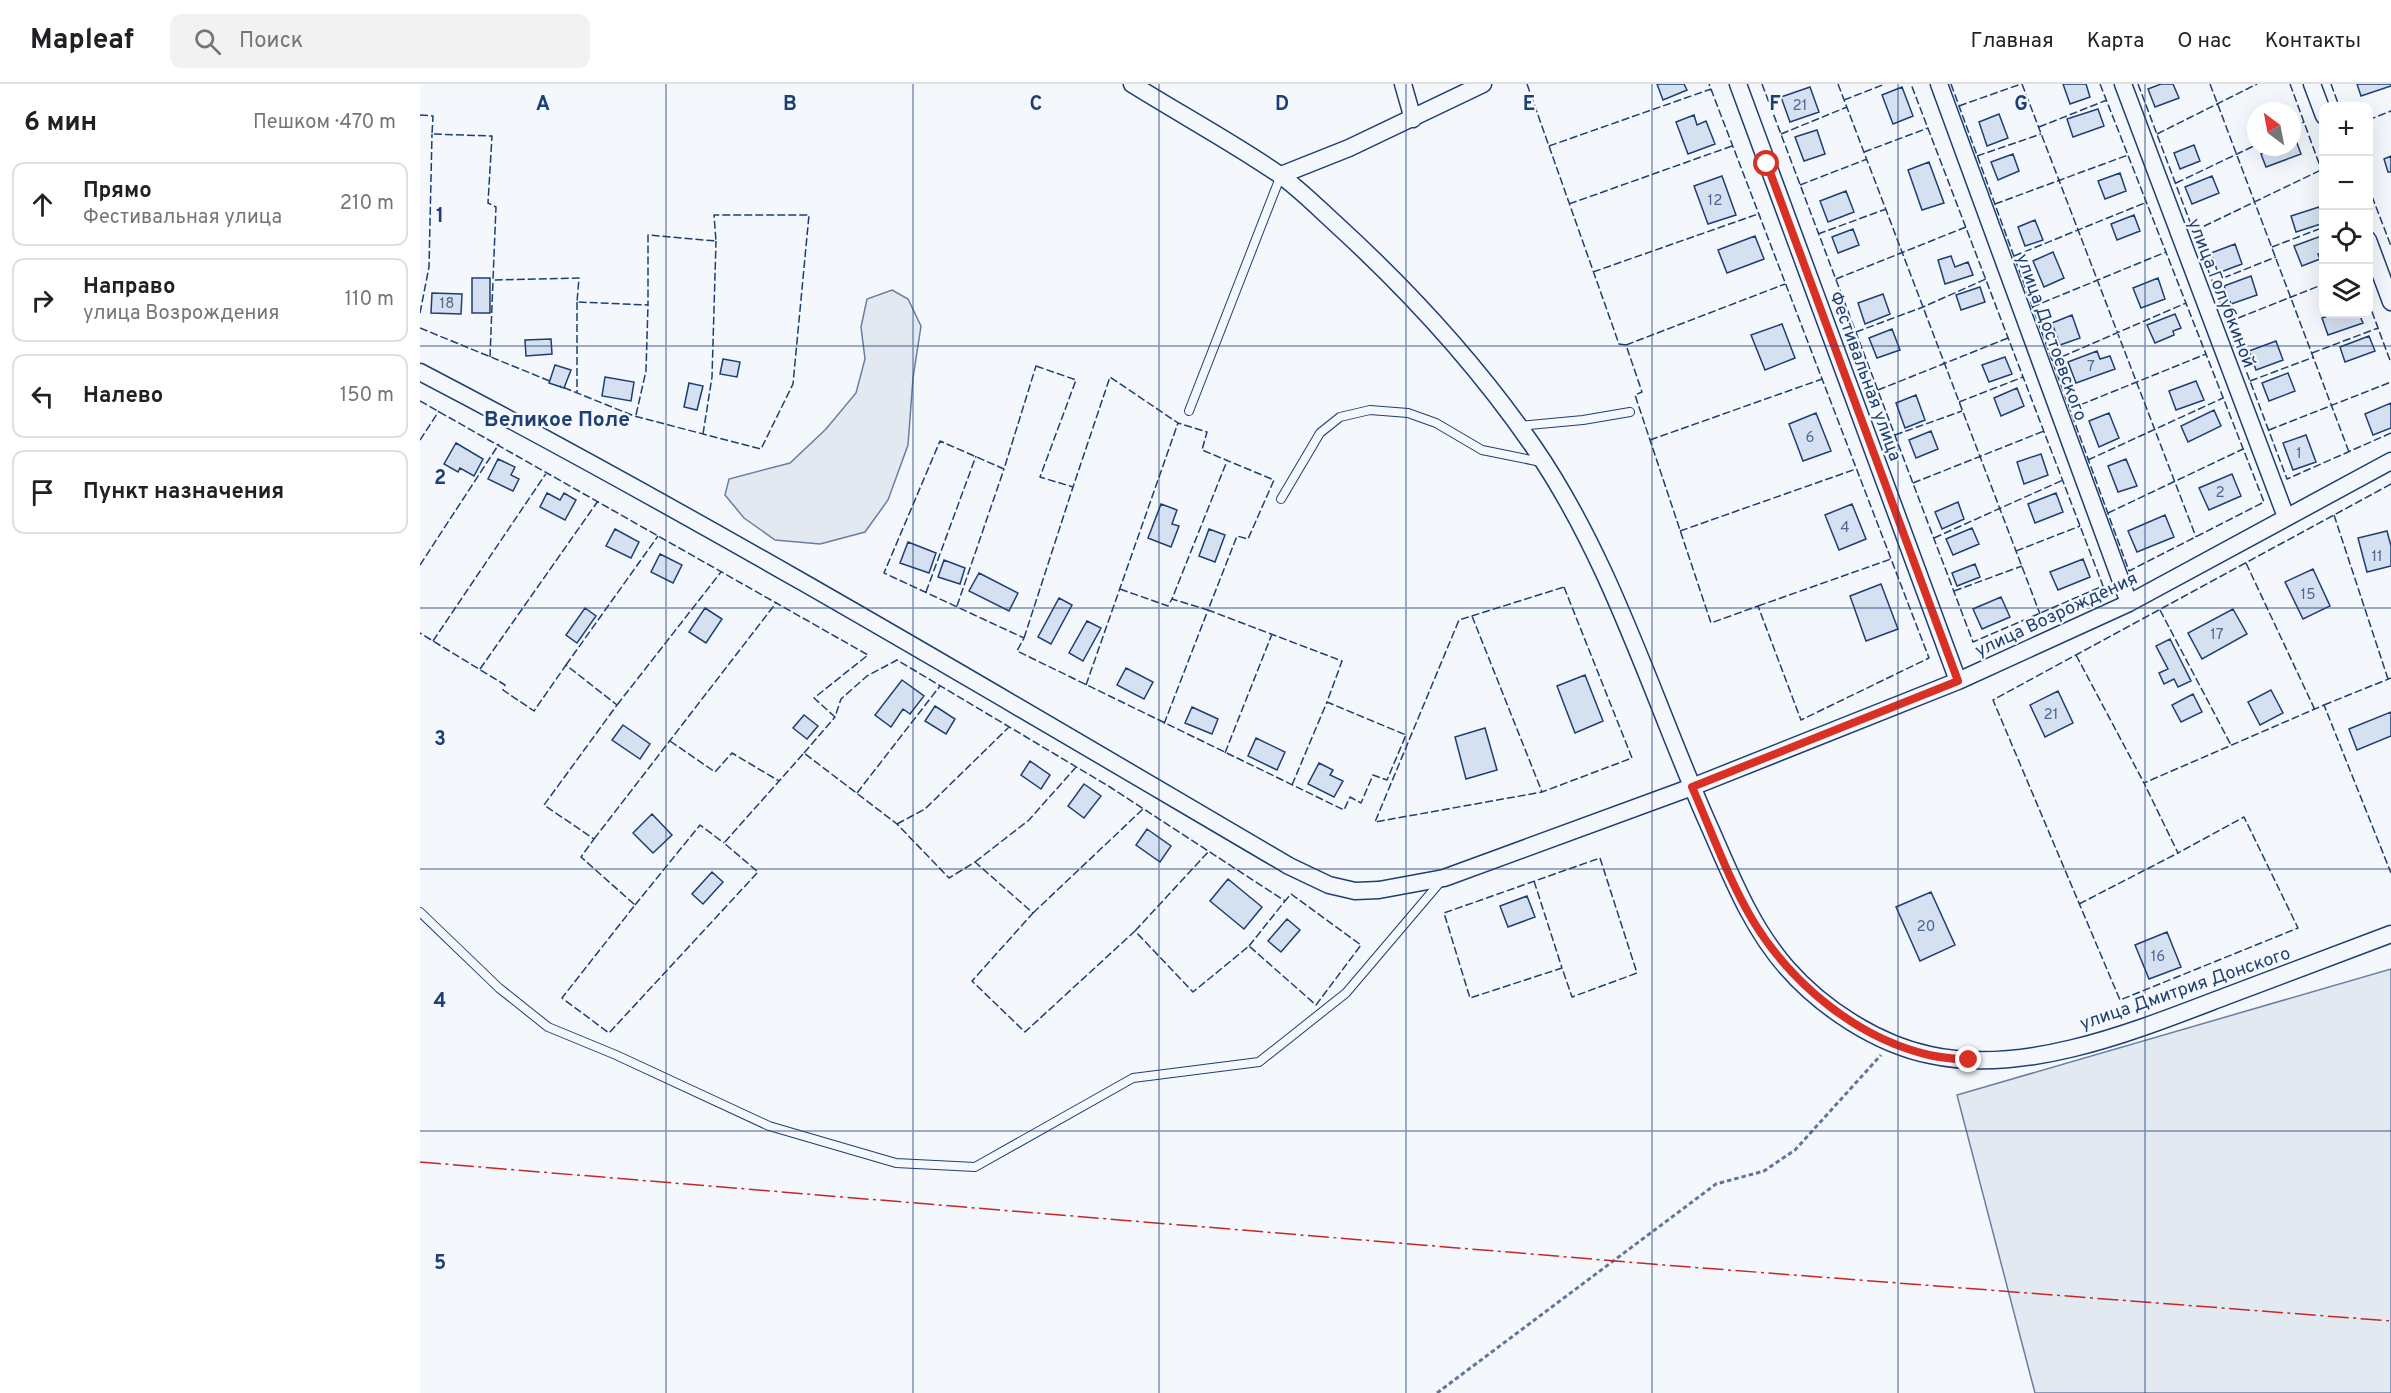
<!DOCTYPE html>
<html lang="ru">
<head>
<meta charset="utf-8">
<style>
	:root { --surface:#fff; --page:#f2f2f2; --text:#202124; --muted:#757577; --line:#e0e0e0 }
	body { margin:0; font-family:Overpass,sans-serif; background:var(--page); color:var(--text) }
	.controls { position:absolute; right:18px; top:18px; display:grid; overflow:hidden; border-radius:12px; box-shadow:0 6px 24px #0002 }
	.controls button { width:54px; height:54px; display:grid; place-items:center; padding:0; border:0; border-bottom:2px solid var(--line); background:var(--surface); color:var(--text); font:30px sans-serif }
	.compass { position:absolute; left:1827px; top:18px; width:54px; height:54px; border-radius:50%; background:var(--surface); box-shadow:0 6px 24px #0002; rotate:328deg }
	.stop { position:absolute; width:18px; height:18px; margin:-14px; border:4px solid #d93025; border-radius:50%; background:#fff }
	.stop.end { background:#d93025; border-color:#fff; box-shadow:0 2px 6px #0008 }
	.list { margin:0; padding:0; list-style:none }
	h2 { display:flex; justify-content:space-between; align-items:center; height:78px; margin:0; padding:0 24px; font-size:26px }
	h2 small { font-size:20px; font-weight:400; color:var(--muted) }
	.list li { display:grid; grid-template-columns:39px 1fr auto; gap:18px; align-items:center; box-sizing:border-box; height:84px; margin:0 12px 12px; padding:0 12px; border:2px solid var(--line); border-radius:12px }
	.list b { display:block; font-size:22px; white-space:nowrap }
	.list p { margin:0; font-size:20px; white-space:nowrap; color:var(--muted) }
	.list em { font-size:20px; font-style:normal; color:var(--muted) }
	.icon { flex:none; width:33px; height:33px; fill:none; stroke:currentColor; stroke-width:2; stroke-linecap:round; stroke-linejoin:round }
	.map { position:relative; flex:none; width:1971px; height:1309px; overflow:hidden }
	header { display:flex; align-items:center; gap:36px; box-sizing:border-box; height:84px; padding:0 30px; background:var(--surface); border-bottom:2px solid var(--line) }
	header strong { font-size:28px }
	nav { display:flex; gap:33px; margin-inline-start:auto; font-size:21px }
	.search { width:420px; height:54px; background:var(--page); display:flex; align-items:center; gap:15px; box-sizing:border-box; padding:0 21px; border-radius:12px; color:var(--muted); font-size:22px }
	main { display:flex }
	aside { flex:1; background:var(--surface) }
	.map>svg:first-child { display:block }
</style>
</head>
<body>
<header>
<strong>Mapleaf</strong>
<div class="search"><svg class="icon" aria-label="search" viewBox="0 0 24 24"><circle cx="10" cy="10" r="6"/><path d="M15 15l6 6"/></svg>Поиск</div>
<nav><a>Главная</a><a>Карта</a><a>О нас</a><a>Контакты</a></nav>
</header>
<main>
<aside>
<h2>6 мин<small>Пешком · 470 m</small></h2>
<ul class="list">
<li><svg class="icon" aria-label="ahead" viewBox="0 0 24 24"><path d="M12 20V5M6 11l6-6 6 6"/></svg><div><b>Прямо</b><p>Фестивальная улица</p></div><em>210 m</em></li>
<li><svg class="icon" aria-label="right" viewBox="0 0 24 24"><path d="M7 20v-9h11M14 6l5 5-5 5"/></svg><div><b>Направо</b><p>улица Возрождения</p></div><em>110 m</em></li>
<li><svg class="icon" aria-label="left" viewBox="0 0 24 24"><path d="M17 20v-9H6M10 6l-5 5 5 5"/></svg><div><b>Налево</b></div><em>150 m</em></li>
<li><svg class="icon" aria-label="arrive" viewBox="0 0 24 24"><path d="M6 21V4h12l-3 4 3 4H6"/></svg><div><b>Пункт назначения</b></div></li>
</ul>
</aside>
<div class="map">
<svg width="1971" height="1309" viewBox="0 0 1971 1309">
	<rect width="100%" height="100%" fill="#f4f7fb"/>
	<path fill="#e3e9f0" stroke="#687fa3" stroke-width="1.5" d="M 472,206 L 488,215 L 501,242 L 493,294 L 488,361 L 468,416 L 445,448 L 400,460 L 355,456 L 324,434 L 305,411 L 309,395 L 370,379 L 406,345 L 436,309 L 445,275 L 441,243 L 447,215 Z
		M 1971,885 L 1971,1309 L 1615,1309 L 1537,1011 Z"/>
	<path fill="#d5e0f0" stroke="#1d3f73" stroke-width="1.5" d="M 1237,0 L 1264,0 L 1267,6 L 1243,16 Z
		M 1643,0 L 1666,0 L 1670,13 L 1650,20 Z
		M 1741,0 L 1753,0 L 1759,14 L 1735,23 L 1728,5 Z
		M 1937,0 L 1971,0 L 1971,2 L 1941,12 Z
		M 1390,3 L 1399,28 L 1370,38 L 1361,13 Z
		M 1482,3 L 1493,32 L 1473,40 L 1462,11 Z
		M 1862,21 L 1864,27 L 1844,27 Z
		M 1678,25 L 1684,42 L 1653,53 L 1647,35 Z
		M 1579,30 L 1588,54 L 1567,62 L 1559,38 Z
		M 1274,31 L 1277,41 L 1286,37 L 1295,60 L 1268,70 L 1256,38 Z
		M 1397,46 L 1405,70 L 1384,77 L 1375,53 Z
		M 1872,51 L 1874,51 L 1881,70 L 1846,83 L 1841,70 L 1850,67 L 1849,63 L 1872,63 Z
		M 1774,61 L 1780,77 L 1760,85 L 1754,69 Z
		M 1593,70 L 1599,87 L 1578,96 L 1571,78 Z
		M 1971,72 L 1971,88 L 1968,88 L 1964,75 Z
		M 1509,78 L 1524,119 L 1502,126 L 1488,86 Z
		M 1700,89 L 1706,107 L 1685,115 L 1678,97 Z
		M 1302,92 L 1316,131 L 1288,140 L 1274,102 Z
		M 1792,92 L 1799,109 L 1772,120 L 1765,103 Z
		M 1426,107 L 1434,128 L 1408,138 L 1400,117 Z
		M 1899,123 L 1904,139 L 1876,148 L 1871,132 Z
		M 1714,131 L 1720,147 L 1697,156 L 1691,140 Z
		M 1615,136 L 1623,156 L 1605,162 L 1598,143 Z
		M 1433,145 L 1439,161 L 1418,169 L 1412,153 Z
		M 1904,151 L 1904,168 L 1898,170 L 1900,175 L 1882,182 L 1874,162 Z
		M 1335,152 L 1344,175 L 1307,189 L 1298,166 Z
		M 1815,160 L 1822,180 L 1798,189 L 1791,169 Z
		M 1633,168 L 1644,194 L 1624,203 L 1613,177 Z
		M 1531,172 L 1535,183 L 1548,178 L 1553,191 L 1525,200 L 1518,176 Z
		M 1831,192 L 1837,211 L 1811,220 L 1804,202 Z
		M 52,194 L 70,194 L 70,229 L 52,229 Z
		M 1738,194 L 1745,215 L 1721,224 L 1713,204 Z
		M 1560,203 L 1565,218 L 1541,226 L 1536,211 Z
		M 12,209 L 42,210 L 41,230 L 11,229 Z
		M 1463,210 L 1470,230 L 1445,240 L 1438,219 Z
		M 1755,230 L 1761,244 L 1753,247 L 1754,251 L 1735,259 L 1727,241 Z
		M 1915,230 L 1939,230 L 1943,239 L 1908,251 L 1902,234 Z
		M 1652,231 L 1660,254 L 1640,261 L 1632,239 Z
		M 1362,240 L 1375,274 L 1345,286 L 1331,251 Z
		M 1472,245 L 1480,266 L 1457,274 L 1449,254 Z
		M 1949,252 L 1955,267 L 1925,278 L 1920,263 Z
		M 131,255 L 132,270 L 106,272 L 105,256 Z
		M 1856,257 L 1863,276 L 1836,286 L 1829,267 Z
		M 1677,267 L 1680,275 L 1690,272 L 1695,285 L 1656,299 L 1648,278 Z
		M 1585,273 L 1592,290 L 1569,298 L 1562,281 Z
		M 303,275 L 320,278 L 317,293 L 300,290 Z
		M 135,281 L 151,286 L 144,304 L 129,299 Z
		M 1868,289 L 1875,307 L 1849,317 L 1842,299 Z
		M 185,293 L 214,298 L 211,317 L 182,312 Z
		M 1776,297 L 1784,316 L 1756,326 L 1749,307 Z
		M 269,299 L 283,302 L 277,326 L 264,323 Z
		M 1597,304 L 1604,322 L 1581,332 L 1574,314 Z
		M 1496,311 L 1505,336 L 1485,344 L 1476,319 Z
		M 1971,319 L 1971,344 L 1953,351 L 1945,330 Z
		M 1794,326 L 1801,342 L 1768,358 L 1761,342 Z
		M 1396,329 L 1411,367 L 1383,377 L 1369,340 Z
		M 1689,329 L 1699,354 L 1679,363 L 1669,337 Z
		M 1511,347 L 1518,365 L 1496,374 L 1489,356 Z
		M 1886,351 L 1896,378 L 1873,386 L 1863,359 Z
		M 36,359 L 63,375 L 54,392 L 40,384 L 38,388 L 24,380 Z
		M 1621,370 L 1628,391 L 1604,400 L 1597,378 Z
		M 78,375 L 95,383 L 91,391 L 99,395 L 93,407 L 68,395 Z
		M 1706,375 L 1717,402 L 1698,408 L 1688,382 Z
		M 1812,390 L 1821,412 L 1789,426 L 1779,404 Z
		M 127,409 L 140,416 L 144,409 L 156,416 L 145,436 L 120,423 Z
		M 1636,409 L 1643,428 L 1615,439 L 1608,420 Z
		M 1538,418 L 1544,435 L 1522,445 L 1515,428 Z
		M 741,420 L 757,426 L 752,440 L 759,442 L 751,463 L 728,454 Z
		M 1432,420 L 1446,455 L 1419,466 L 1405,431 Z
		M 1745,431 L 1754,453 L 1717,468 L 1708,447 Z
		M 1552,444 L 1559,460 L 1533,471 L 1526,455 Z
		M 195,445 L 219,458 L 211,474 L 186,462 Z
		M 789,445 L 805,451 L 795,478 L 779,472 Z
		M 1967,447 L 1971,462 L 1971,482 L 1947,488 L 1938,454 Z
		M 488,458 L 516,469 L 509,489 L 480,479 Z
		M 240,470 L 262,481 L 253,499 L 231,488 Z
		M 1663,475 L 1670,493 L 1638,506 L 1630,488 Z
		M 524,476 L 545,484 L 540,500 L 518,493 Z
		M 1555,480 L 1560,493 L 1537,502 L 1532,489 Z
		M 1893,485 L 1910,522 L 1883,535 L 1865,498 Z
		M 559,489 L 598,509 L 589,527 L 549,507 Z
		M 1461,500 L 1478,545 L 1446,557 L 1430,512 Z
		M 1581,513 L 1590,533 L 1562,545 L 1553,525 Z
		M 639,514 L 652,521 L 631,560 L 618,553 Z
		M 165,524 L 176,532 L 157,559 L 146,551 Z
		M 285,524 L 302,535 L 286,559 L 269,548 Z
		M 1813,525 L 1827,550 L 1782,575 L 1768,549 Z
		M 667,537 L 681,544 L 663,577 L 649,569 Z
		M 1750,555 L 1771,597 L 1758,603 L 1754,595 L 1744,600 L 1739,589 L 1748,585 L 1736,562 Z
		M 706,584 L 733,598 L 724,615 L 697,601 Z
		M 1165,591 L 1183,637 L 1155,649 L 1137,602 Z
		M 482,596 L 504,612 L 490,630 L 483,625 L 471,643 L 455,631 Z
		M 1851,606 L 1863,629 L 1840,641 L 1828,618 Z
		M 1638,607 L 1653,639 L 1625,653 L 1610,621 Z
		M 1773,610 L 1782,628 L 1761,638 L 1752,621 Z
		M 515,622 L 535,635 L 526,650 L 505,637 Z
		M 772,623 L 798,635 L 792,650 L 765,639 Z
		M 1971,628 L 1971,652 L 1937,666 L 1929,645 Z
		M 384,631 L 398,642 L 387,655 L 373,644 Z
		M 203,641 L 230,660 L 220,675 L 192,656 Z
		M 1065,644 L 1077,686 L 1046,695 L 1035,653 Z
		M 836,654 L 865,668 L 857,686 L 828,672 Z
		M 610,677 L 630,691 L 621,705 L 601,691 Z
		M 899,679 L 913,686 L 910,691 L 923,697 L 914,713 L 888,700 Z
		M 664,700 L 681,712 L 664,734 L 648,722 Z
		M 232,730 L 252,751 L 233,769 L 213,749 Z
		M 727,745 L 751,762 L 740,778 L 716,761 Z
		M 292,788 L 303,798 L 283,820 L 272,810 Z
		M 808,795 L 842,823 L 824,845 L 790,817 Z
		M 1511,808 L 1535,861 L 1500,877 L 1476,823 Z
		M 1107,812 L 1115,833 L 1088,843 L 1080,822 Z
		M 867,835 L 880,846 L 861,868 L 848,857 Z
		M 1747,848 L 1761,883 L 1729,895 L 1715,861 Z"/>
	<g fill="none" stroke-linecap="round" stroke-linejoin="round">
		<defs>
			<path id="lane" d="M 769,327 L 861,91
				M 1098,342 L 1163,336 L 1210,328
				M 861,415 L 900,349 L 920,333 L 950,326 L 988,329 L 1016,339 L 1062,366 L 1121,378
				M 0,828 L 79,904 L 128,943 L 196,971 L 349,1042 L 476,1079 L 555,1083 L 713,994 L 839,978 L 926,909 L 1022,796"/>
			<path id="street" d="M 712,0 C 760,30 810,57 857,89 C 879,104 898,124 918,142 C 990,208 1057,281 1113,362 C 1191,475 1231,610 1286,735 C 1309,786 1329,841 1367,884 C 1402,924 1457,960 1510,971 C 1605,992 1715,947 1804,913 C 1859,892 1915,871 1971,850
				M 983,0 L 993,35
				M 1318,0 L 1538,597
				M 1519,0 L 1709,519
				M 1703,0 L 1866,433
				M 1892,0 L 1904,32
				M 861,91 L 929,64 L 1063,0
				M 1948,156 L 1971,218
				M 0,288 C 295,442 581,613 869,782 L 909,801 L 935,807 L 959,806 L 1024,794 L 1272,703 L 1538,597 L 1709,519 L 1971,377"/>
		</defs>
		<use href="#lane" stroke="#1d3f73" stroke-width="10"/>
		<use href="#street" stroke="#1d3f73" stroke-width="19"/>
		<path stroke="#5e769c" stroke-width="3" stroke-dasharray="4.5 3" stroke-linecap="butt" d="M 1017,1309 L 1296,1100 L 1344,1087 L 1375,1066 L 1461,971"/>
		<use href="#lane" stroke="#f4f7fb" stroke-width="8"/>
		<use href="#street" stroke="#f4f7fb" stroke-width="16"/>
		<path stroke="#1d3f73" stroke-width="1.5" stroke-dasharray="8 3" stroke-linecap="butt" d="M 1107,0 L 1199,260 L 1206,261 L 1222,308 L 1215,311 L 1291,539 L 1338,522 L 1381,636 L 1509,574 L 1289,0
			M 1342,0 L 1553,558 L 1683,502 L 1491,0
			M 1418,0 L 1620,530
			M 1531,0 L 1709,487 L 1844,418 L 1680,0
			M 1602,0 L 1776,453
			M 1718,0 L 1867,395 L 1971,349
			M 1790,0 L 1929,368
			M 1870,0 L 1904,93
			M 1911,0 L 1919,22
			M 1424,16 L 1465,0
			M 1539,22 L 1601,0
			M 0,31 L 13,32 L 12,50 L 72,52 L 68,119 L 76,123 L 73,196 L 159,194 L 157,218 L 228,221 L 228,151 L 296,157 L 294,131 L 389,131 L 373,300 L 341,365 L 214,332 L 140,302
			M 1948,36 L 1971,27
			M 1619,43 L 1687,16
			M 1872,43 L 1884,38
			M 1361,50 L 1427,23
			M 1737,50 L 1837,0
			M 1129,62 L 1291,5
			M 1444,68 L 1508,44
			M 1557,72 L 1621,50
			M 1756,99 L 1836,61
			M 1380,101 L 1447,75
			M 1948,102 L 1971,162
			M 1149,120 L 1312,62
			M 1575,120 L 1708,71
			M 1774,147 L 1901,86
			M 1398,150 L 1466,125
			M 1852,163 L 1904,143
			M 1594,172 L 1727,118
			M 1173,188 L 1338,130
			M 1416,195 L 1546,143
			M 1793,198 L 1856,173
			M 1948,217 L 1971,279
			M 157,218 L 157,309
			M 1612,223 L 1746,168
			M 0,229 L 9,183 L 12,50
			M 1808,238 L 1904,200
			M 0,244 L 132,298
			M 1436,248 L 1503,223 L 1566,195
			M 1206,261 L 1365,200
			M 1892,269 L 1958,244
			M 70,273 L 73,196
			M 1632,277 L 1766,219
			M 616,282 L 656,296 L 620,393 L 653,403 L 690,293 L 758,339 L 787,348 L 782,366 L 854,396 L 828,455 L 817,452 L 788,526 L 922,577 L 907,618 L 986,651 L 967,696 L 953,691 L 941,719 L 930,713 L 924,726 L 597,567 L 604,554 L 464,489 L 520,357 L 584,385 Z
			M 1830,297 L 1894,273
			M 1458,306 L 1588,254
			M 0,317 L 448,571 L 394,614 L 415,633 L 421,615 L 447,592 L 477,576 L 690,703 L 865,817 L 871,810 L 941,861 L 896,921 L 829,862 L 773,908 L 715,847 L 605,948 L 552,897 L 613,829 L 555,778 L 529,794 L 477,740 L 384,669 L 304,759 L 338,788 L 189,949 L 142,914 L 215,821 L 161,773 L 174,755 L 124,721 L 197,621 L 146,581 L 114,627 L 83,606 L 85,601 L 0,549
			M 1539,318 L 1603,293
			M 1650,325 L 1786,270
			M 216,331 L 226,287 L 228,221
			M 1849,346 L 1971,298
			M 283,350 L 292,293 L 296,157
			M 1475,351 L 1542,327
			M 0,356 L 19,327
			M 1230,356 L 1402,295
			M 1668,376 L 1803,314
			M 1493,399 L 1624,347
			M 1971,400 L 1573,616 L 1700,916 L 1878,844 L 1824,733 L 1758,769 L 1724,699 L 1904,621 L 1971,789
			M 1688,429 L 1823,365
			M 1914,431 L 1968,595
			M 1260,447 L 1436,385
			M 1514,454 L 1643,396
			M 1596,467 L 1660,442
			M 1826,479 L 1895,626
			M 0,481 L 79,360
			M 1144,503 L 1212,674 L 1122,708 L 955,738 L 1039,536 Z
			M 700,505 L 748,522 L 752,515
			M 1534,507 L 1602,482
			M 506,508 L 556,372
			M 537,522 L 584,385
			M 1338,522 L 1471,475
			M 1740,526 L 1811,661
			M 1052,532 L 1122,708
			M 604,554 L 653,403
			M 13,557 L 127,388
			M 1656,571 L 1724,699
			M 146,581 L 238,452
			M 60,585 L 178,417
			M 666,601 L 758,339
			M 197,621 L 301,488
			M 1904,621 L 1971,594
			M 744,640 L 788,526 L 752,515 L 807,377
			M 250,657 L 295,688 L 312,669 L 359,697
			M 384,669 L 415,633
			M 805,669 L 852,550
			M 872,701 L 907,618
			M 437,709 L 520,602
			M 477,740 L 505,725 L 589,643
			M 174,755 L 356,519
			M 1180,774 L 1217,889 L 1152,913 L 1142,884 L 1050,914 L 1024,829 Z
			M 555,778 L 609,736 L 656,683
			M 1114,797 L 1142,884
			M 1659,820 L 1758,769
			M 215,821 L 280,741 L 304,759
			M 613,829 L 723,725
			M 715,847 L 789,767
			M 829,862 L 865,817"/>
		<path stroke="#c62828" stroke-width="1.5" stroke-dasharray="21 4.5 3 4.5" stroke-linecap="butt" d="M 0,1078 L 1244,1181 L 1971,1237"/>
	</g>
	<g fill="none" stroke-linecap="round" stroke-linejoin="round">
		<path stroke="#d93025" stroke-width="8" d="M 1347,80 L 1538,597 L 1272,703 C 1292,748 1309,798 1335,840 C 1373,901 1437,954 1509,971 C 1522,974 1536,975 1549,976"/>
	</g>
	<path fill="none" stroke="#1d3f73" stroke-width="1.5" stroke-opacity="0.55" d="M 246,0 L 246,1309M 493,0 L 493,1309M 739,0 L 739,1309M 986,0 L 986,1309M 1232,0 L 1232,1309M 1478,0 L 1478,1309M 1725,0 L 1725,1309M 0,262 L 1971,262M 0,524 L 1971,524M 0,785 L 1971,785M 0,1047 L 1971,1047"/>
	<g text-anchor="middle" stroke-width="4.5" stroke-linejoin="round" paint-order="stroke">
		<g font-size="15" fill="#4b6792">
			<text x="1380" y="26">21</text>
			<text x="1295" y="121">12</text>
			<text x="27" y="224">18</text>
			<text x="1671" y="287">7</text>
			<text x="1390" y="358">6</text>
			<text x="1879" y="374">1</text>
			<text x="1800" y="413">2</text>
			<text x="1425" y="448">4</text>
			<text x="1957" y="477">11</text>
			<text x="1888" y="515">15</text>
			<text x="1797" y="555">17</text>
			<text x="1631" y="635">21</text>
			<text x="1506" y="847">20</text>
			<text x="1738" y="877">16</text>
		</g>
		<g font-size="18" fill="#1d3f73" stroke="#f4f7fb">
			<text transform="translate(1802 209) rotate(69)" y="6">улица Голубкиной</text>
			<text transform="translate(1632 253) rotate(70)" y="6">улица Достоевского</text>
			<text transform="translate(1446 292) rotate(70)" y="6">Фестивальная улица</text>
			<text transform="translate(1636 530) rotate(-25)" y="6">улица Возрождения</text>
			<text transform="translate(1765 904) rotate(-19)" y="6">улица Дмитрия Донского</text>
		</g>
		<g font-size="21" font-weight="bold" fill="#1d3f73" stroke="#f4f7fb">
			<text x="137" y="342">Великое Поле</text>
		</g>
	</g>
	<g font-size="20" text-anchor="middle" font-weight="bold" fill="#1d3f73" stroke="#f4f7fb" stroke-width="4.5" stroke-linejoin="round" paint-order="stroke">
		<text x="123" y="26">A</text>
		<text x="370" y="26">B</text>
		<text x="616" y="26">C</text>
		<text x="862" y="26">D</text>
		<text x="1109" y="26">E</text>
		<text x="1355" y="26">F</text>
		<text x="1601" y="26">G</text>
		<text x="20" y="138">1</text>
		<text x="20" y="400">2</text>
		<text x="20" y="661">3</text>
		<text x="20" y="923">4</text>
		<text x="20" y="1185">5</text>
	</g>
</svg>
<div class="controls">
<button>+</button>
<button>−</button>
<button><svg class="icon" aria-label="locate" viewBox="0 0 24 24"><circle cx="12" cy="12" r="6"/><path d="M12 2v4M12 18v4M2 12h4M18 12h4"/></svg></button>
<button><svg class="icon" aria-label="layers" viewBox="0 0 24 24"><path d="M12 4l9 5-9 5-9-5zM3 14l9 5 9-5"/></svg></button>
</div>
<svg class="compass" viewBox="-18 -18 36 36"><path d="M0-13l5 13h-10z" fill="#e53935"/><path d="M0 13l5-13h-10z" fill="#757577"/></svg>
<div class="stop" style="left:1347px;top:80px"></div>
<div class="stop end" style="left:1549px;top:976px"></div>
</div>
</main>
</body>
</html>
